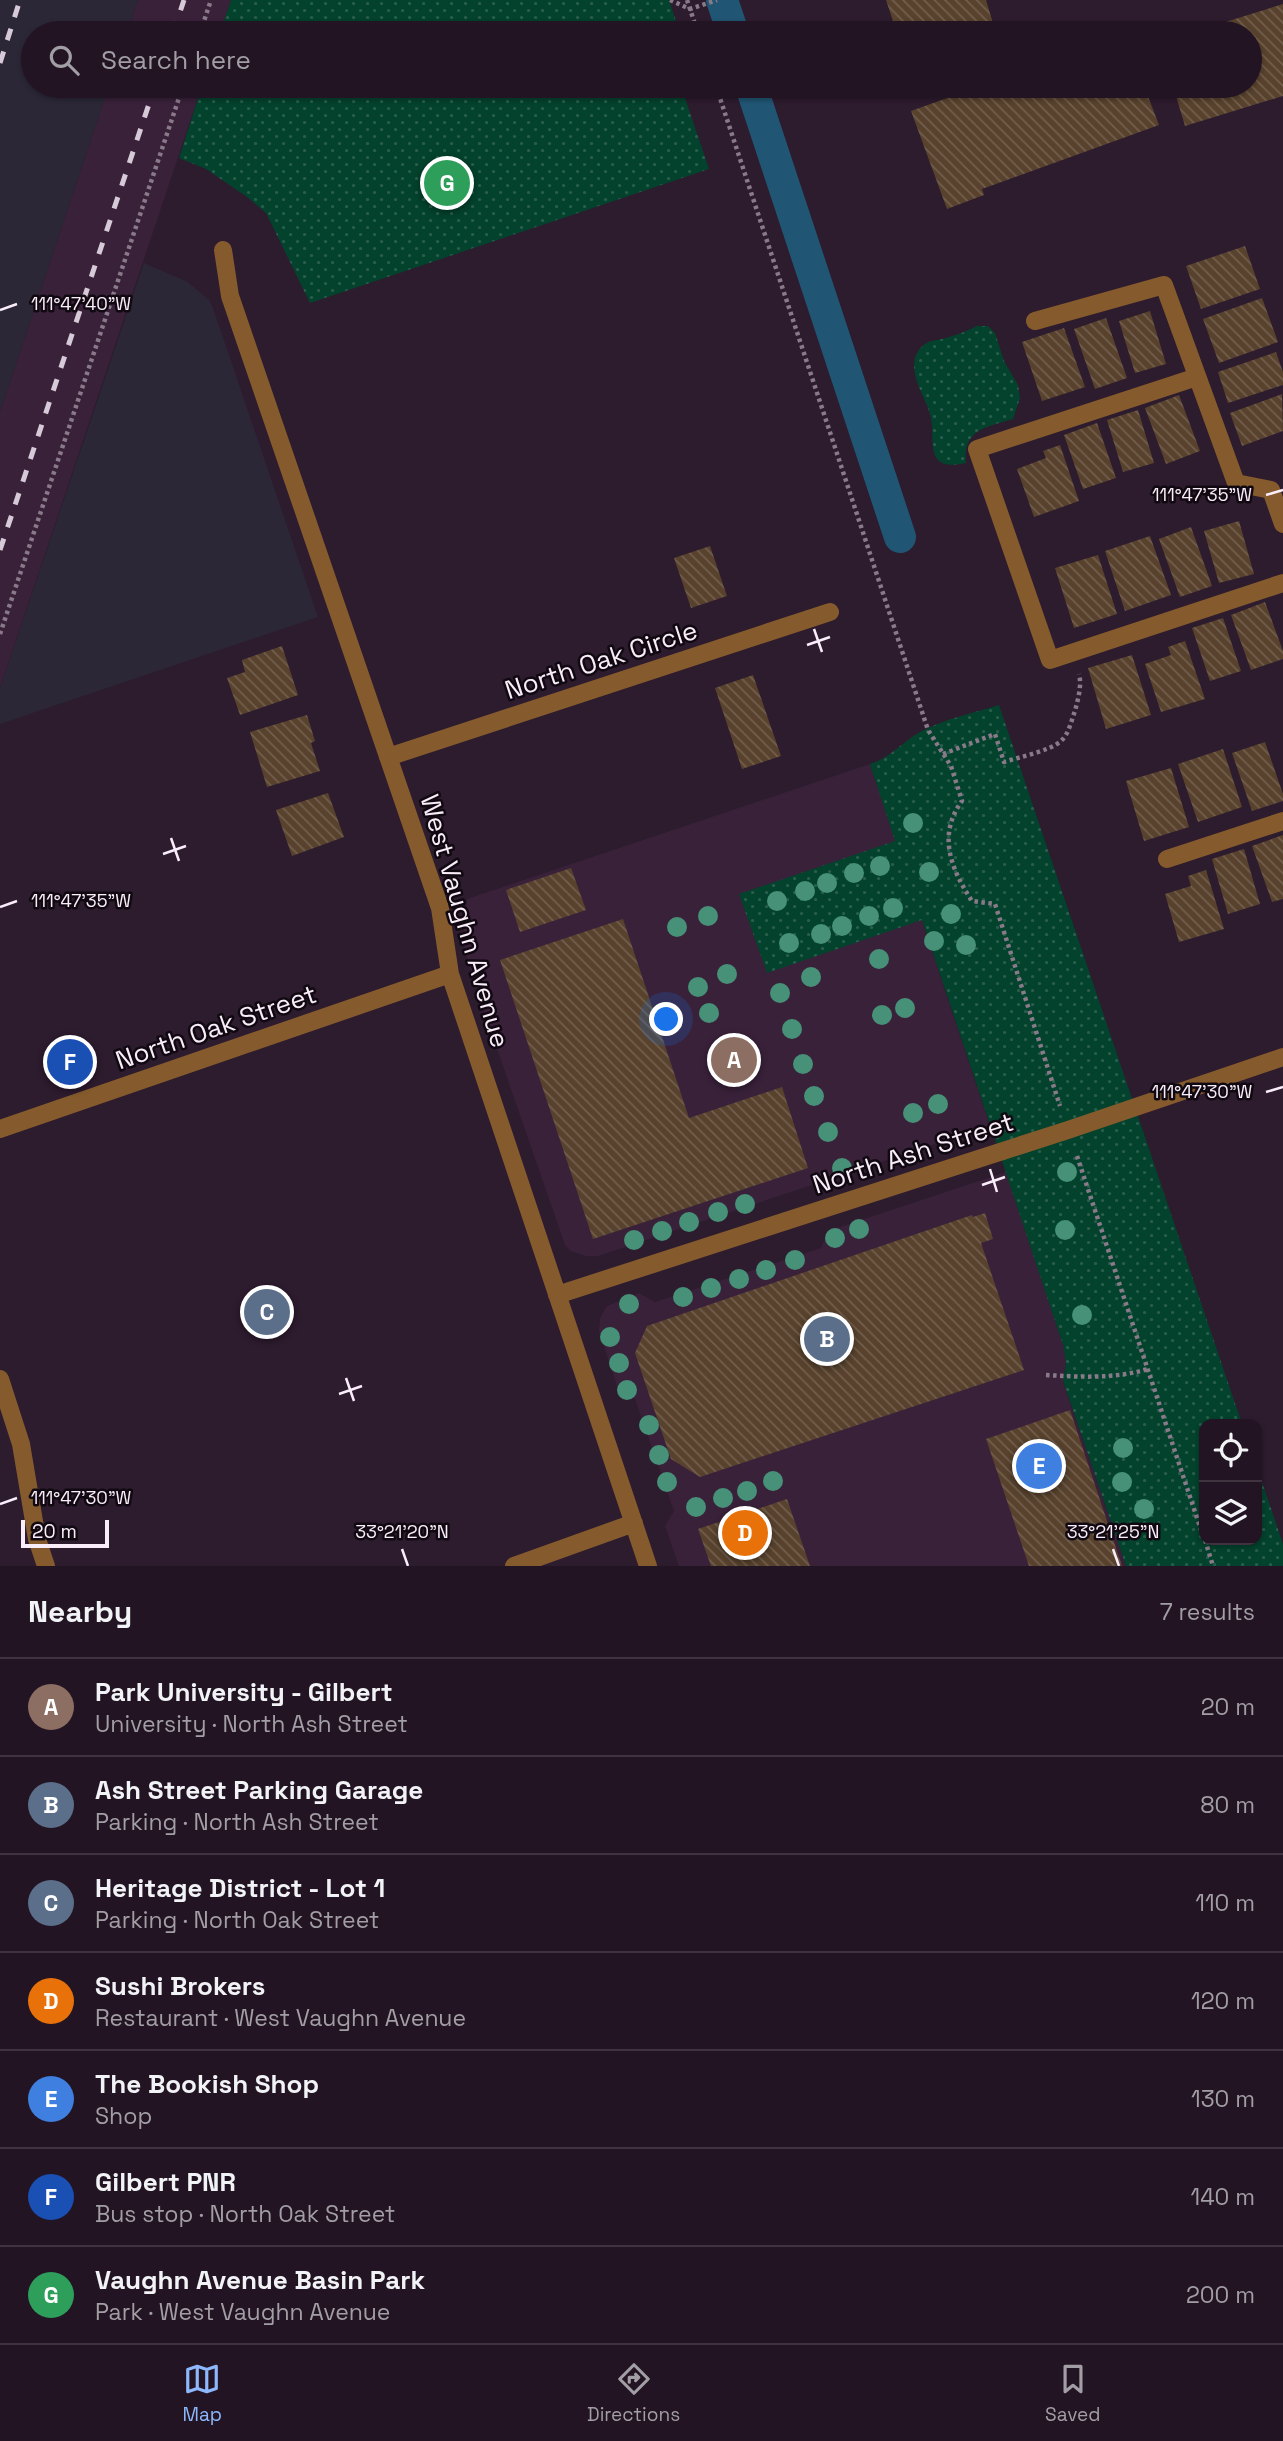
<!DOCTYPE html>
<html lang="en">
<head>
<meta charset="utf-8">
<style>
	:root { --surface:#221422; --page:#2e212f; --text:#f1f3f6; --muted:#a29ea5; --line:#3f3340; --accent:#8eb8fd }
	body { margin:0; font-family:"Space Grotesk",sans-serif; background:var(--page); color:var(--text) }
	.controls { position:absolute; right:21px; bottom:21px; display:grid; overflow:hidden; border-radius:14px; box-shadow:0 2px 5px #0004 }
	.controls button { width:63px; height:63px; display:grid; place-items:center; padding:0; border:0; border-bottom:2px solid var(--line); background:var(--surface); color:var(--text); font:35px sans-serif }
	.scale { position:absolute; left:21px; bottom:18px; width:88px; box-sizing:border-box; padding-left:7px; border:4px solid #faedfa; border-top:0; font-size:19px; line-height:24px; white-space:nowrap; color:#faedfa; -webkit-text-stroke:5px #110911; paint-order:stroke }
	.you { position:absolute; left:667px; top:1020px; width:24px; height:24px; margin:-18px; border:5px solid #fff; border-radius:50%; background:#1a73e8; box-shadow:0 0 0 10px #1a73e833 }
	.badge { display:grid; place-items:center; width:46px; height:46px; border-radius:50%; background:var(--accent); color:#fff; font-size:23px; font-weight:700 }
	.pin { position:absolute; translate:-50% -50%; border:4px solid #fff; box-shadow:0 2px 7px #0006 }
	.list { margin:0; padding:0; list-style:none }
	h2 { display:flex; justify-content:space-between; align-items:center; height:91px; margin:0; padding:0 28px; font-size:30px }
	h2 small { font-size:23px; font-weight:400; color:var(--muted) }
	.list li { display:grid; grid-template-columns:46px 1fr auto; gap:21px; align-items:center; box-sizing:border-box; height:98px; padding:0 28px; border-top:2px solid var(--line) }
	.list b { display:block; font-size:26px; white-space:nowrap }
	.list p { margin:0; font-size:23px; white-space:nowrap; color:var(--muted) }
	.list em { font-size:23px; font-style:normal; color:var(--muted) }
	.icon { flex:none; width:38px; height:38px; fill:none; stroke:currentColor; stroke-width:2; stroke-linecap:round; stroke-linejoin:round }
	.map { position:relative; flex:none; width:1283px; height:1566px; overflow:hidden }
	.search { position:absolute; background:var(--surface); box-shadow:0 2px 5px #0004; left:21px; right:21px; top:21px; height:77px; display:flex; align-items:center; gap:18px; box-sizing:border-box; padding:0 24px; border-radius:38px; color:var(--muted); font-size:26px }
	.sheet { height:777px; background:var(--surface) }
	nav { display:flex; justify-content:space-around; align-items:center; box-sizing:border-box; height:98px; border-top:2px solid var(--line); background:var(--surface); font-size:19px; color:var(--muted) }
	nav a { display:grid; justify-items:center; gap:4px }
	nav .on { color:var(--accent) }
	.map>svg:first-child { display:block }
</style>
</head>
<body>
<div class="map">
<svg width="1283" height="1566" viewBox="0 0 1283 1566">
	<defs>
		<pattern id="grass-dots" width="8" height="8" patternUnits="userSpaceOnUse" patternTransform="scale(1.75)"><rect width="8" height="8" fill="#03422c"/><path d="M2 2h.1M6 6h.1" fill="none" stroke="#295e4c" stroke-width="1.8" stroke-linecap="round"/></pattern>
		<pattern id="building-back-hatch" width="6" height="6" patternUnits="userSpaceOnUse" patternTransform="scale(1.75)"><rect width="6" height="6" fill="#58422d"/><path d="M-1 5l2 2M0 0l6 6M5-1l2 2" fill="none" stroke="#715e4c"/></pattern>
	</defs>
	<rect width="100%" height="100%" fill="#2d1b2e"/>
	<path fill="#39213a" d="M 138,0 L 231,0 L 220,33 L 127,33 Z
		M 109,86 L 202,86 L 0,688 L 0,412 Z
		M 870,764 L 990,1126 L 598,1256 L 586,1256 L 571,1251 L 565,1245 L 478,994 L 463,943 L 467,899 Z
		M 1006,1172 L 1063,1345 L 1066,1362 L 1063,1382 L 1126,1566 L 679,1566 L 665,1526 L 674,1511 L 635,1399 L 618,1389 L 599,1331 L 600,1318 L 607,1306 L 639,1293 L 655,1302 L 821,1248 L 828,1231 Z"/>
	<path fill="#2b2737" d="M 0,0 L 138,0 L 127,33 L 33,33 L 33,86 L 109,86 L 0,412 Z
		M 144,263 L 188,282 L 209,300 L 213,308 L 318,617 L 0,724 L 0,688 Z"/>
	<path fill="url(#grass-dots)" d="M 231,0 L 669,0 L 680,33 L 220,33 Z
		M 202,86 L 681,86 L 709,169 L 310,303 L 266,213 L 247,197 L 206,169 L 179,158 Z
		M 977,326 L 988,326 L 995,333 L 1004,361 L 1018,385 L 1020,398 L 1013,419 C 988,427 962,429 966,463 C 921,473 937,438 930,414 C 925,395 900,363 925,344 C 930,340 940,340 946,338 C 957,335 967,331 977,326 Z
		M 999,705 L 1242,1424 L 1204,1424 L 1204,1540 L 1257,1540 L 1257,1467 L 1283,1544 L 1283,1566 L 1126,1566 L 1063,1381 L 1066,1363 L 1063,1345 L 922,920 L 767,973 L 739,894 L 895,841 L 870,764 C 890,758 902,742 920,732 C 944,719 973,713 999,705 Z"/>
	<g fill="none" stroke-linecap="round" stroke-linejoin="round">
		<path stroke="#205573" stroke-width="32" d="M 722,0 L 733,33
			M 751,86 L 900,537"/>
	</g>
	<path fill="url(#building-back-hatch)" d="M 886,0 L 986,0 L 996,33 L 897,33 Z
		M 1283,4 L 1283,96 L 1185,126 L 1173,86 L 1250,86 L 1250,33 L 1190,33 Z
		M 981,86 L 1144,86 L 1159,125 L 982,189 L 984,195 L 947,209 L 911,111 Z
		M 1245,246 L 1260,289 L 1201,309 L 1186,266 Z
		M 1262,298 L 1278,342 L 1219,363 L 1203,319 Z
		M 1150,311 L 1166,364 L 1135,373 L 1119,321 Z
		M 1106,318 L 1127,378 L 1095,389 L 1074,329 Z
		M 1064,328 L 1085,387 L 1042,401 L 1022,342 Z
		M 1276,352 L 1283,372 L 1283,385 L 1228,403 L 1218,372 Z
		M 1282,394 L 1283,431 L 1242,446 L 1230,413 Z
		M 1179,395 L 1200,451 L 1166,464 L 1145,408 Z
		M 1138,410 L 1154,463 L 1123,472 L 1107,420 Z
		M 1097,423 L 1116,478 L 1083,489 L 1064,435 Z
		M 1060,445 L 1079,501 L 1034,517 L 1017,469 L 1046,458 L 1043,451 Z
		M 1239,521 L 1254,574 L 1219,583 L 1204,531 Z
		M 1191,527 L 1212,586 L 1180,597 L 1159,539 Z
		M 1150,536 L 1171,595 L 1125,611 L 1105,551 Z
		M 710,546 L 727,596 L 691,608 L 674,558 Z
		M 1098,555 L 1117,614 L 1074,628 L 1055,568 Z
		M 1265,602 L 1283,651 L 1283,659 L 1251,670 L 1231,615 Z
		M 1223,618 L 1241,671 L 1210,681 L 1192,628 Z
		M 1185,641 L 1205,699 L 1161,712 L 1145,664 L 1171,655 L 1168,647 Z
		M 282,646 L 298,695 L 240,715 L 227,678 L 245,672 L 242,660 Z
		M 1132,655 L 1151,715 L 1106,729 L 1088,668 Z
		M 753,675 L 781,756 L 742,769 L 715,688 Z
		M 307,715 L 315,741 L 311,743 L 320,771 L 267,787 L 250,732 Z
		M 1265,742 L 1283,794 L 1283,801 L 1252,811 L 1232,753 Z
		M 1223,749 L 1242,807 L 1198,822 L 1178,764 Z
		M 1171,768 L 1189,827 L 1144,841 L 1126,781 Z
		M 328,793 L 344,837 L 292,856 L 276,810 Z
		M 1283,835 L 1283,899 L 1272,902 L 1252,846 Z
		M 1244,849 L 1260,904 L 1228,914 L 1212,859 Z
		M 571,868 L 586,910 L 520,932 L 506,890 Z
		M 1206,870 L 1224,929 L 1179,942 L 1165,894 L 1191,886 L 1188,876 Z
		M 623,919 L 689,1118 L 782,1087 L 808,1168 L 593,1239 L 500,960 Z
		M 985,1213 L 993,1239 L 981,1243 L 1024,1370 L 700,1477 L 671,1459 L 635,1353 L 647,1326 L 972,1215 L 973,1217 Z
		M 1070,1410 L 1122,1566 L 1029,1566 L 986,1439 Z
		M 787,1499 L 810,1566 L 711,1566 L 698,1529 Z"/>
	<g fill="none" stroke-linecap="round" stroke-linejoin="round">
		<path stroke="#897a8a" stroke-width="4.5" stroke-dasharray="3.5 3.5" stroke-linecap="butt" d="M 670,0 L 690,9 L 717,0
			M 687,0 L 698,33
			M 200,33 L 211,0
			M 716,86 L 928,730 L 951,766 L 962,801 C 937,835 951,869 972,901 L 995,904 L 1060,1106
			M 0,634 L 183,86
			M 943,754 L 995,734 L 1004,762 C 1019,757 1050,751 1061,741 C 1069,734 1071,721 1075,711 C 1078,699 1082,686 1079,674
			M 1077,1156 L 1204,1539
			M 1046,1375 C 1081,1377 1114,1379 1148,1369
			M 1205,1540 L 1213,1566"/>
		<path stroke="#855b2d" stroke-width="18" d="M 223,250 L 230,296 L 440,908 L 450,974 L 648,1566
			M 1035,321 L 1164,285 L 1236,483 L 1271,490
			M 1197,377 L 977,449 L 1050,660 L 1283,583
			M 1271,490 L 1283,524
			M 388,757 L 830,612
			M 1167,859 L 1283,821
			M 0,1129 L 450,974
			M 557,1295 L 1068,1130 L 1283,1057
			M 0,1379 L 21,1444 L 37,1539 L 46,1566
			M 514,1566 L 634,1523"/>
		<path stroke="#d7cad8" stroke-width="5" stroke-dasharray="12 12" stroke-linecap="butt" d="M 173,33 L 184,0
			M 0,63 L 20,0
			M 0,550 L 155,86"/>
	</g>
	<g fill="#479178">
		<circle cx="913" cy="823" r="10"/>
		<circle cx="880" cy="866" r="10"/>
		<circle cx="929" cy="872" r="10"/>
		<circle cx="854" cy="873" r="10"/>
		<circle cx="827" cy="883" r="10"/>
		<circle cx="805" cy="891" r="10"/>
		<circle cx="777" cy="901" r="10"/>
		<circle cx="893" cy="908" r="10"/>
		<circle cx="951" cy="914" r="10"/>
		<circle cx="708" cy="916" r="10"/>
		<circle cx="869" cy="916" r="10"/>
		<circle cx="842" cy="926" r="10"/>
		<circle cx="677" cy="927" r="10"/>
		<circle cx="821" cy="934" r="10"/>
		<circle cx="934" cy="941" r="10"/>
		<circle cx="789" cy="943" r="10"/>
		<circle cx="966" cy="945" r="10"/>
		<circle cx="879" cy="959" r="10"/>
		<circle cx="727" cy="974" r="10"/>
		<circle cx="811" cy="977" r="10"/>
		<circle cx="698" cy="987" r="10"/>
		<circle cx="780" cy="993" r="10"/>
		<circle cx="905" cy="1008" r="10"/>
		<circle cx="709" cy="1013" r="10"/>
		<circle cx="882" cy="1015" r="10"/>
		<circle cx="792" cy="1029" r="10"/>
		<circle cx="803" cy="1064" r="10"/>
		<circle cx="814" cy="1096" r="10"/>
		<circle cx="938" cy="1104" r="10"/>
		<circle cx="913" cy="1113" r="10"/>
		<circle cx="828" cy="1132" r="10"/>
		<circle cx="842" cy="1168" r="10"/>
		<circle cx="1067" cy="1172" r="10"/>
		<circle cx="745" cy="1204" r="10"/>
		<circle cx="718" cy="1212" r="10"/>
		<circle cx="689" cy="1222" r="10"/>
		<circle cx="859" cy="1229" r="10"/>
		<circle cx="1065" cy="1230" r="10"/>
		<circle cx="662" cy="1231" r="10"/>
		<circle cx="835" cy="1238" r="10"/>
		<circle cx="634" cy="1240" r="10"/>
		<circle cx="795" cy="1260" r="10"/>
		<circle cx="766" cy="1270" r="10"/>
		<circle cx="739" cy="1279" r="10"/>
		<circle cx="711" cy="1288" r="10"/>
		<circle cx="683" cy="1297" r="10"/>
		<circle cx="629" cy="1304" r="10"/>
		<circle cx="1082" cy="1315" r="10"/>
		<circle cx="610" cy="1337" r="10"/>
		<circle cx="619" cy="1363" r="10"/>
		<circle cx="627" cy="1390" r="10"/>
		<circle cx="649" cy="1425" r="10"/>
		<circle cx="1123" cy="1448" r="10"/>
		<circle cx="659" cy="1455" r="10"/>
		<circle cx="773" cy="1481" r="10"/>
		<circle cx="667" cy="1482" r="10"/>
		<circle cx="1122" cy="1482" r="10"/>
		<circle cx="747" cy="1491" r="10"/>
		<circle cx="723" cy="1498" r="10"/>
		<circle cx="696" cy="1507" r="10"/>
		<circle cx="1144" cy="1509" r="10"/>
	</g>
	<path fill="none" stroke="#faedfa" stroke-width="2.5" d="M 0,310 L 17,304M 1266,495 L 1283,490M 814,629 L 822,652M 807,645 L 830,637M 171,838 L 179,861M 163,854 L 186,846M 0,907 L 17,901M 1266,1092 L 1283,1087M 990,1169 L 997,1192M 982,1185 L 1005,1177M 346,1378 L 354,1401M 339,1394 L 362,1386M 0,1504 L 17,1498M 402,1549 L 408,1566M 1113,1549 L 1119,1566"/>
	<g text-anchor="middle" stroke-width="5" stroke-linejoin="round" paint-order="stroke">
		<g font-size="26" fill="#faedfa" stroke="#110911">
			<text transform="translate(601 660) rotate(-18)" y="9">North Oak Circle</text>
			<text transform="translate(465 921) rotate(74)" y="9">West Vaughn Avenue</text>
			<text transform="translate(216 1027) rotate(-19)" y="9">North Oak Street</text>
			<text transform="translate(913 1153) rotate(-18)" y="9">North Ash Street</text>
		</g>
	</g>
	<g font-size="18" text-anchor="middle" fill="#faedfa" stroke="#110911" stroke-width="5" stroke-linejoin="round" paint-order="stroke">
		<text x="81" y="310">111°47'40"W</text>
		<text x="1202" y="501">111°47'35"W</text>
		<text x="81" y="907">111°47'35"W</text>
		<text x="1202" y="1098">111°47'30"W</text>
		<text x="81" y="1504">111°47'30"W</text>
		<text x="402" y="1538">33°21'20"N</text>
		<text x="1113" y="1538">33°21'25"N</text>
	</g>
</svg>
<div class="controls">
<button><svg class="icon" aria-label="locate" viewBox="0 0 24 24"><circle cx="12" cy="12" r="6"/><path d="M12 2v4M12 18v4M2 12h4M18 12h4"/></svg></button>
<button><svg class="icon" aria-label="layers" viewBox="0 0 24 24"><path d="M12 4l9 5-9 5-9-5zM3 14l9 5 9-5"/></svg></button>
</div>
<div class="scale">20 m</div>
<div class="you"></div>
<div class="pin badge" style="left:734px;top:1060px;background:#8d6e63">A</div>
<div class="pin badge" style="left:827px;top:1339px;background:#5c6f8a">B</div>
<div class="pin badge" style="left:267px;top:1312px;background:#5c6f8a">C</div>
<div class="pin badge" style="left:745px;top:1533px;background:#e8710a">D</div>
<div class="pin badge" style="left:1039px;top:1466px;background:#3f7fe0">E</div>
<div class="pin badge" style="left:70px;top:1062px;background:#1a4fb4">F</div>
<div class="pin badge" style="left:447px;top:183px;background:#2e9e5b">G</div>
<div class="search"><svg class="icon" aria-label="search" viewBox="0 0 24 24"><circle cx="10" cy="10" r="6"/><path d="M15 15l6 6"/></svg>Search here</div>
</div>
<section class="sheet">
<h2>Nearby<small>7 results</small></h2>
<ul class="list">
<li><span class="badge" style="background:#8d6e63">A</span><div><b>Park University - Gilbert</b><p>University · North Ash Street</p></div><em>20 m</em></li>
<li><span class="badge" style="background:#5c6f8a">B</span><div><b>Ash Street Parking Garage</b><p>Parking · North Ash Street</p></div><em>80 m</em></li>
<li><span class="badge" style="background:#5c6f8a">C</span><div><b>Heritage District - Lot 1</b><p>Parking · North Oak Street</p></div><em>110 m</em></li>
<li><span class="badge" style="background:#e8710a">D</span><div><b>Sushi Brokers</b><p>Restaurant · West Vaughn Avenue</p></div><em>120 m</em></li>
<li><span class="badge" style="background:#3f7fe0">E</span><div><b>The Bookish Shop</b><p>Shop</p></div><em>130 m</em></li>
<li><span class="badge" style="background:#1a4fb4">F</span><div><b>Gilbert PNR</b><p>Bus stop · North Oak Street</p></div><em>140 m</em></li>
<li><span class="badge" style="background:#2e9e5b">G</span><div><b>Vaughn Avenue Basin Park</b><p>Park · West Vaughn Avenue</p></div><em>200 m</em></li>
</ul>
</section>
<nav>
<a class="on"><svg class="icon" aria-label="map" viewBox="0 0 24 24"><path d="M3 6l6-2 6 2 6-2v14l-6 2-6-2-6 2zM9 4v14M15 6v14"/></svg>Map</a>
<a><svg class="icon" aria-label="directions" viewBox="0 0 24 24"><path d="M12 3l9 9-9 9-9-9zM9 14v-3h6M13 9l2 2-2 2"/></svg>Directions</a>
<a><svg class="icon" aria-label="saved" viewBox="0 0 24 24"><path d="M7 4h10v16l-5-4-5 4z"/></svg>Saved</a>
</nav>
</body>
</html>
